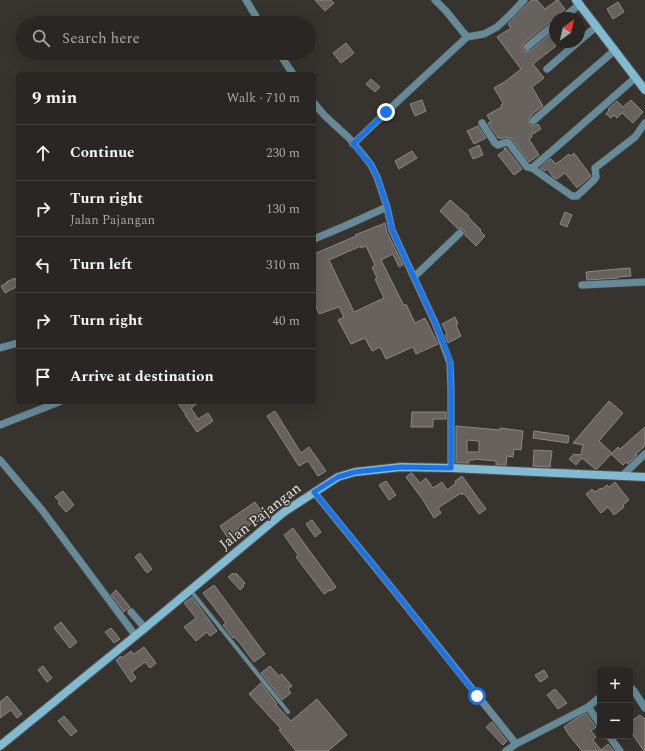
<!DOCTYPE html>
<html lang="en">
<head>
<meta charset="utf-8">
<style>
	:root { --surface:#292623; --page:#353230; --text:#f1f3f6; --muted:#a5a5a6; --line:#454341 }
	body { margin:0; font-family:Spectral,serif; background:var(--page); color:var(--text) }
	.controls { position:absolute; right:12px; bottom:12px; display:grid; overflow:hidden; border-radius:6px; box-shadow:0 4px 16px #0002 }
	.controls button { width:36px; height:36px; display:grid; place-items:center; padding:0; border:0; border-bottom:1px solid var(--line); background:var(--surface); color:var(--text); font:20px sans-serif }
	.compass { position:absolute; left:549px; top:12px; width:36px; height:36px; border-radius:50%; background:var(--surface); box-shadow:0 4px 16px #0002; rotate:34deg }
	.stop { position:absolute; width:12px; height:12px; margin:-9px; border:3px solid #1a73e8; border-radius:50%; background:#fff }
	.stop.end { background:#1a73e8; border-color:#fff; box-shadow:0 1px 4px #0008 }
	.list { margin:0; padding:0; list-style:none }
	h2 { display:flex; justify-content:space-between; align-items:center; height:52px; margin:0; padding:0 16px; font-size:17px }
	h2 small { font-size:13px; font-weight:400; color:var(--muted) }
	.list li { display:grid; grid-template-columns:26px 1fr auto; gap:12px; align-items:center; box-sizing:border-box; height:56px; padding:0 16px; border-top:1px solid var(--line) }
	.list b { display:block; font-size:15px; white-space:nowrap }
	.list p { margin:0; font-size:13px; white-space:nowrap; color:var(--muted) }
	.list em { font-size:13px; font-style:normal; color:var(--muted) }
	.icon { flex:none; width:22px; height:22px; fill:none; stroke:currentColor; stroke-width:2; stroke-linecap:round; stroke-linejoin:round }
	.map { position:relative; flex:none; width:645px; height:751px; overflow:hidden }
	.search { position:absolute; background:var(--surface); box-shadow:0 4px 16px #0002; left:16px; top:16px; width:300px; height:44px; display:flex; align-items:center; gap:10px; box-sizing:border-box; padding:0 14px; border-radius:22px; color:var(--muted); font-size:15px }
	.panel { position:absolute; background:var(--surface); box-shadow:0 4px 16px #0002; left:16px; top:72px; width:300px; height:332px; border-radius:6px }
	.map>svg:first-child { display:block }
</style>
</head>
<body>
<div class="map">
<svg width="645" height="751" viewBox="0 0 645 751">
	<rect width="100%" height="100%" fill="#37332f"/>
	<path fill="#67625e" stroke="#8c8783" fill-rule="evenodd" d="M 315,0 L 331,0 L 334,3 L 325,11 Z
		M 531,0 L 537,0 L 545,9 L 557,0 L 558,0 L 565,9 L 560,14 L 558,18 L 555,18 L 555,19 L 552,20 L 524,43 L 522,46 L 522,48 L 525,52 L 530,51 L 555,30 L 555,45 L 556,46 L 533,64 L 544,78 L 532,87 L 543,106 L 531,115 L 532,115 L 528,120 L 530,125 L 534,126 L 538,124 L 541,129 L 531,135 L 532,137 L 529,139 L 539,155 L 529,162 L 512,139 L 507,137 L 500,139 L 499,137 L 498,138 L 488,123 L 491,122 L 487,115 L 502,107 L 501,105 L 503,103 L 494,88 L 506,81 L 521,69 L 497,37 L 511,28 L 508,24 Z
		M 618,2 L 624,12 L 613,19 L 607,9 Z
		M 346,43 L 354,53 L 341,63 L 333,53 Z
		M 371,79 L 380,87 L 375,92 L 366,84 Z
		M 422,100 L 426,111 L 415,116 L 410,104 Z
		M 631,100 L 643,112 L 633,123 L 622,113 L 617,118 L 614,115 L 611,118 L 606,114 L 609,110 L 608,109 L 617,101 L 623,107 Z
		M 478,126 L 486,138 L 474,144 L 467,131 Z
		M 479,145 L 483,155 L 473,159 L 469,150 Z
		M 504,148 L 506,148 L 522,169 L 514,175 L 498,155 L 505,150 Z
		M 412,151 L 417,158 L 399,169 L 395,161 Z
		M 574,153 L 591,176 L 577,188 L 565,173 L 557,179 L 553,177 L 547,169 L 545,171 L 540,168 L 550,159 L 551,159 L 556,164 L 569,154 L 571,156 Z
		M 450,200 L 469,216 L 468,217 L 481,230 L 480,231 L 485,236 L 476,246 L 465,235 L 465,232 L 463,229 L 461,228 L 458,229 L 440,211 Z
		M 565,212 L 572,215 L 567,227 L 560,224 Z
		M 385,223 L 387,232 L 403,265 L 399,267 L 393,254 L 381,260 L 404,306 L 406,304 L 415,323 L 425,318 L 438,344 L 416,354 L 413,347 L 386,359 L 380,347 L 372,351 L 365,338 L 351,344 L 338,320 L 344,317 L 339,307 L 319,314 L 314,301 L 314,254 L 356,236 L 355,235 ZM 361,246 L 361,248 L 366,246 L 375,265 L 372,267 L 377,278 L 375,279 L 384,298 L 354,312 L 329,260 Z
		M 630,268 L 631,276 L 618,277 L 618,278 L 587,280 L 586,272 L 606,270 Z
		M 15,278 L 18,286 L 5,293 L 1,286 L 7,283 L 6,282 Z
		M 455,317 L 458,324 L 456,325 L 461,336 L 448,343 L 445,335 L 447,334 L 442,324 Z
		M 609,401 L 623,413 L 599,441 L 612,453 L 597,469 L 595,469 L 582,458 L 576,465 L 569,459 L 574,454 L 581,455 L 583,445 L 573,443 Z
		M 177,402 L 199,402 L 191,408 L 198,419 L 208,413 L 213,421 L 197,432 L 185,415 L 186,415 Z
		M 275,411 L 301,453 L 309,447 L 326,471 L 318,476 L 308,461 L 299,466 L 267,416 Z
		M 412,412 L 446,412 L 446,419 L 433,419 L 433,427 L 411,427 Z
		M 456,426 L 500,430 L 500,428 L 523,431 L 521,450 L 514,449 L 513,457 L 507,456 L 506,465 L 496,465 L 496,461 L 474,459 L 474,460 L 469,460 L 469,463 L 456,463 ZM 467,440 L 479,441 L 479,452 L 467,452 Z
		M 645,427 L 645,446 L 635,455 L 637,455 L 628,464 L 626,462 L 623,465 L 611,454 L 618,447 L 620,449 Z
		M 534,431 L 569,436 L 568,443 L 533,438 Z
		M 534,450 L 552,451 L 550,467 L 533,466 Z
		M 411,473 L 412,473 L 420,483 L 426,478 L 433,488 L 442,482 L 447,490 L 456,483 L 455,481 L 462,476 L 486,509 L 479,514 L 464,493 L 462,495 L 461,493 L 438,508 L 441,513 L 434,518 L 423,500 L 406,477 Z
		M 386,481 L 396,495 L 389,500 L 379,485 Z
		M 615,482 L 629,500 L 623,505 L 624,507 L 614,515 L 608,507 L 601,513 L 586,494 L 592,489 L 595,492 L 601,488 L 602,489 L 607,485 L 609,487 Z
		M 63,491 L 74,505 L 66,512 L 58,503 L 60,502 L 55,497 Z
		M 255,502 L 265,517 L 257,522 L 256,521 L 242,530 L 245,536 L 232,544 L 220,526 Z
		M 312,520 L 321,532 L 315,537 L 306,524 Z
		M 293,528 L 336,587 L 331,591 L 330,590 L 324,594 L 296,557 L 298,555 L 284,535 Z
		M 140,553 L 152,569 L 147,573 L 135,557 Z
		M 233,573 L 234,575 L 236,573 L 245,583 L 243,585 L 244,586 L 240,590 L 228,577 Z
		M 214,585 L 265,654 L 254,662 L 239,642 L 234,637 L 233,638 L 223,625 L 226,623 L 203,593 Z
		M 116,590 L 130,607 L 128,608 L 124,612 L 111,595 Z
		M 192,597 L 217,631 L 210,636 L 207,632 L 196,641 L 184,627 L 196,618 L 184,603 Z
		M 61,622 L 77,642 L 70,648 L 54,628 Z
		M 111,628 L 120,639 L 114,643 L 105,632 Z
		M 144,647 L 156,663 L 150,668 L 145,662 L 132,672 L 136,678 L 131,682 L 116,660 L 121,656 L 122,658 L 131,651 L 134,654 Z
		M 43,666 L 52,678 L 47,682 L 38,670 Z
		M 270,666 L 279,676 L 282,674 L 292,686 L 288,689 L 291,693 L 282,700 L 261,673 Z
		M 544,670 L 548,677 L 540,682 L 535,675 Z
		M 261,683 L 277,704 L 276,705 L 291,721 L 317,699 L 347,735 L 328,751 L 296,751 L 279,730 L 281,729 L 249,694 Z
		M 555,689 L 567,703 L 558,709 L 547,695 Z
		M 7,696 L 22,714 L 17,718 L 11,710 L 0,718 L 0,702 Z
		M 586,713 L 596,727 L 591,731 L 596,737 L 593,740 L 601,750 L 608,744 L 614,751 L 582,751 L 569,735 L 564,727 L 572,721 Z
		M 640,715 L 645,719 L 645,751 L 644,751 L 630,731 L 630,722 Z
		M 64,716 L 77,731 L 71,736 L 58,721 Z
		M 492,722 L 507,741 L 503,745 L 486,727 Z"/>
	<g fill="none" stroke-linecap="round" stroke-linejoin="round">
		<defs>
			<path id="lane" d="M 191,591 L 288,712"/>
			<path id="street" d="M 246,0 L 260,23
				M 435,0 L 446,11 L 467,37
				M 563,18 L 580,4
				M 579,41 L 597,26
				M 527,47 L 555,24
				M 279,53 L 293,74
				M 547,69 L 578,42
				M 314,103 L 325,116 L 349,138 L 364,156 L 371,165 L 377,177 L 387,207 L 392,230 L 436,325 L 450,363 L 451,389 L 451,468
				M 533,121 L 615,50
				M 482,123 L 495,143 L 498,145 L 507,142 L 509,143 L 527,167 L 532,168 L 560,144 L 635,78
				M 353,144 L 397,102 L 467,37 L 484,34 L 497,27 L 510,15 L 524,0
				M 532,168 L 572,196 L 577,196 L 594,180 L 596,177 L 595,168 L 635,137 L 645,123
				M 314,239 L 345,226 L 387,207
				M 414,277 L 460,233
				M 582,285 L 645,282
				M 0,348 L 18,343
				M 0,425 L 59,402
				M 0,460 L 42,510 L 135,635
				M 622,476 L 645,454
				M 314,492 L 391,587 L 516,744
				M 131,612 L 145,628
				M 630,687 L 634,691 L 645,708
				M 588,707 L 600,724
				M 609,736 L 620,751
				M 506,751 L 516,744 L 588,707 L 600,697"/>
			<path id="secondary" d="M 576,0 L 645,90
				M 0,746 L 145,628 L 284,512 L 338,477 L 355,472 L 401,467 L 451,468 L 645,477"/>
		</defs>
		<use href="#lane" stroke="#524f4b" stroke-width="5"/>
		<use href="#street" stroke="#524f4b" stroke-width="8"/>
		<use href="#secondary" stroke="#524f4b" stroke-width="10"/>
		<use href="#lane" stroke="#678a98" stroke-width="3.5"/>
		<use href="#street" stroke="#678a98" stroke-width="7"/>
		<use href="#secondary" stroke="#81bad1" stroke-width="8"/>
	</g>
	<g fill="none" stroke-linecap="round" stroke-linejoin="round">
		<path stroke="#1a73e8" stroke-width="5" d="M 386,112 L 353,144 L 371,165 L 377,177 L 387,207 L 392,230 L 436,325 L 448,355 L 450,363 L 451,389 L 451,468 L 401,467 L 355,472 L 338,477 L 314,492 L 391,587 L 477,696"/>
	</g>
	<g text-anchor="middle" stroke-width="3" stroke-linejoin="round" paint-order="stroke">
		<g font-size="15" fill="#e2dfdd" stroke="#37332f">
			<text transform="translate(260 516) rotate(-38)" y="5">Jalan Pajangan</text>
		</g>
	</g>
</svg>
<div class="controls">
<button>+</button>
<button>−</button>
</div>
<svg class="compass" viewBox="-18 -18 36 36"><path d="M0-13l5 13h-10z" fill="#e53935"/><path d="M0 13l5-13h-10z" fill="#a5a5a6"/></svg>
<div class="stop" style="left:477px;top:696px"></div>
<div class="stop end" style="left:386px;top:112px"></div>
<div class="search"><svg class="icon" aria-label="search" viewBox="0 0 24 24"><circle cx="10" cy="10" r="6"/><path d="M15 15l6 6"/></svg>Search here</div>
<section class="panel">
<h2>9 min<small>Walk · 710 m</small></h2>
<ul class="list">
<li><svg class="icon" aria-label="ahead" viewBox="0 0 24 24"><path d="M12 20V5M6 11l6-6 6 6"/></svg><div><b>Continue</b></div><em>230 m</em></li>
<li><svg class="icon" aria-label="right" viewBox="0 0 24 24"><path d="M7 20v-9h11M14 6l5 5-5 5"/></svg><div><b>Turn right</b><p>Jalan Pajangan</p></div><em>130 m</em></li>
<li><svg class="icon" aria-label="left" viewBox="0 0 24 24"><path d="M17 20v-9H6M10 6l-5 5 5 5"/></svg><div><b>Turn left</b></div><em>310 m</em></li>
<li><svg class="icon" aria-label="right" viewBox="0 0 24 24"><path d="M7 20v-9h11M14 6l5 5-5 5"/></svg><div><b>Turn right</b></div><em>40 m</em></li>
<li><svg class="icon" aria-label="arrive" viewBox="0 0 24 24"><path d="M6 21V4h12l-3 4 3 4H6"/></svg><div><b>Arrive at destination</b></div></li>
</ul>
</section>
</div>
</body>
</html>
